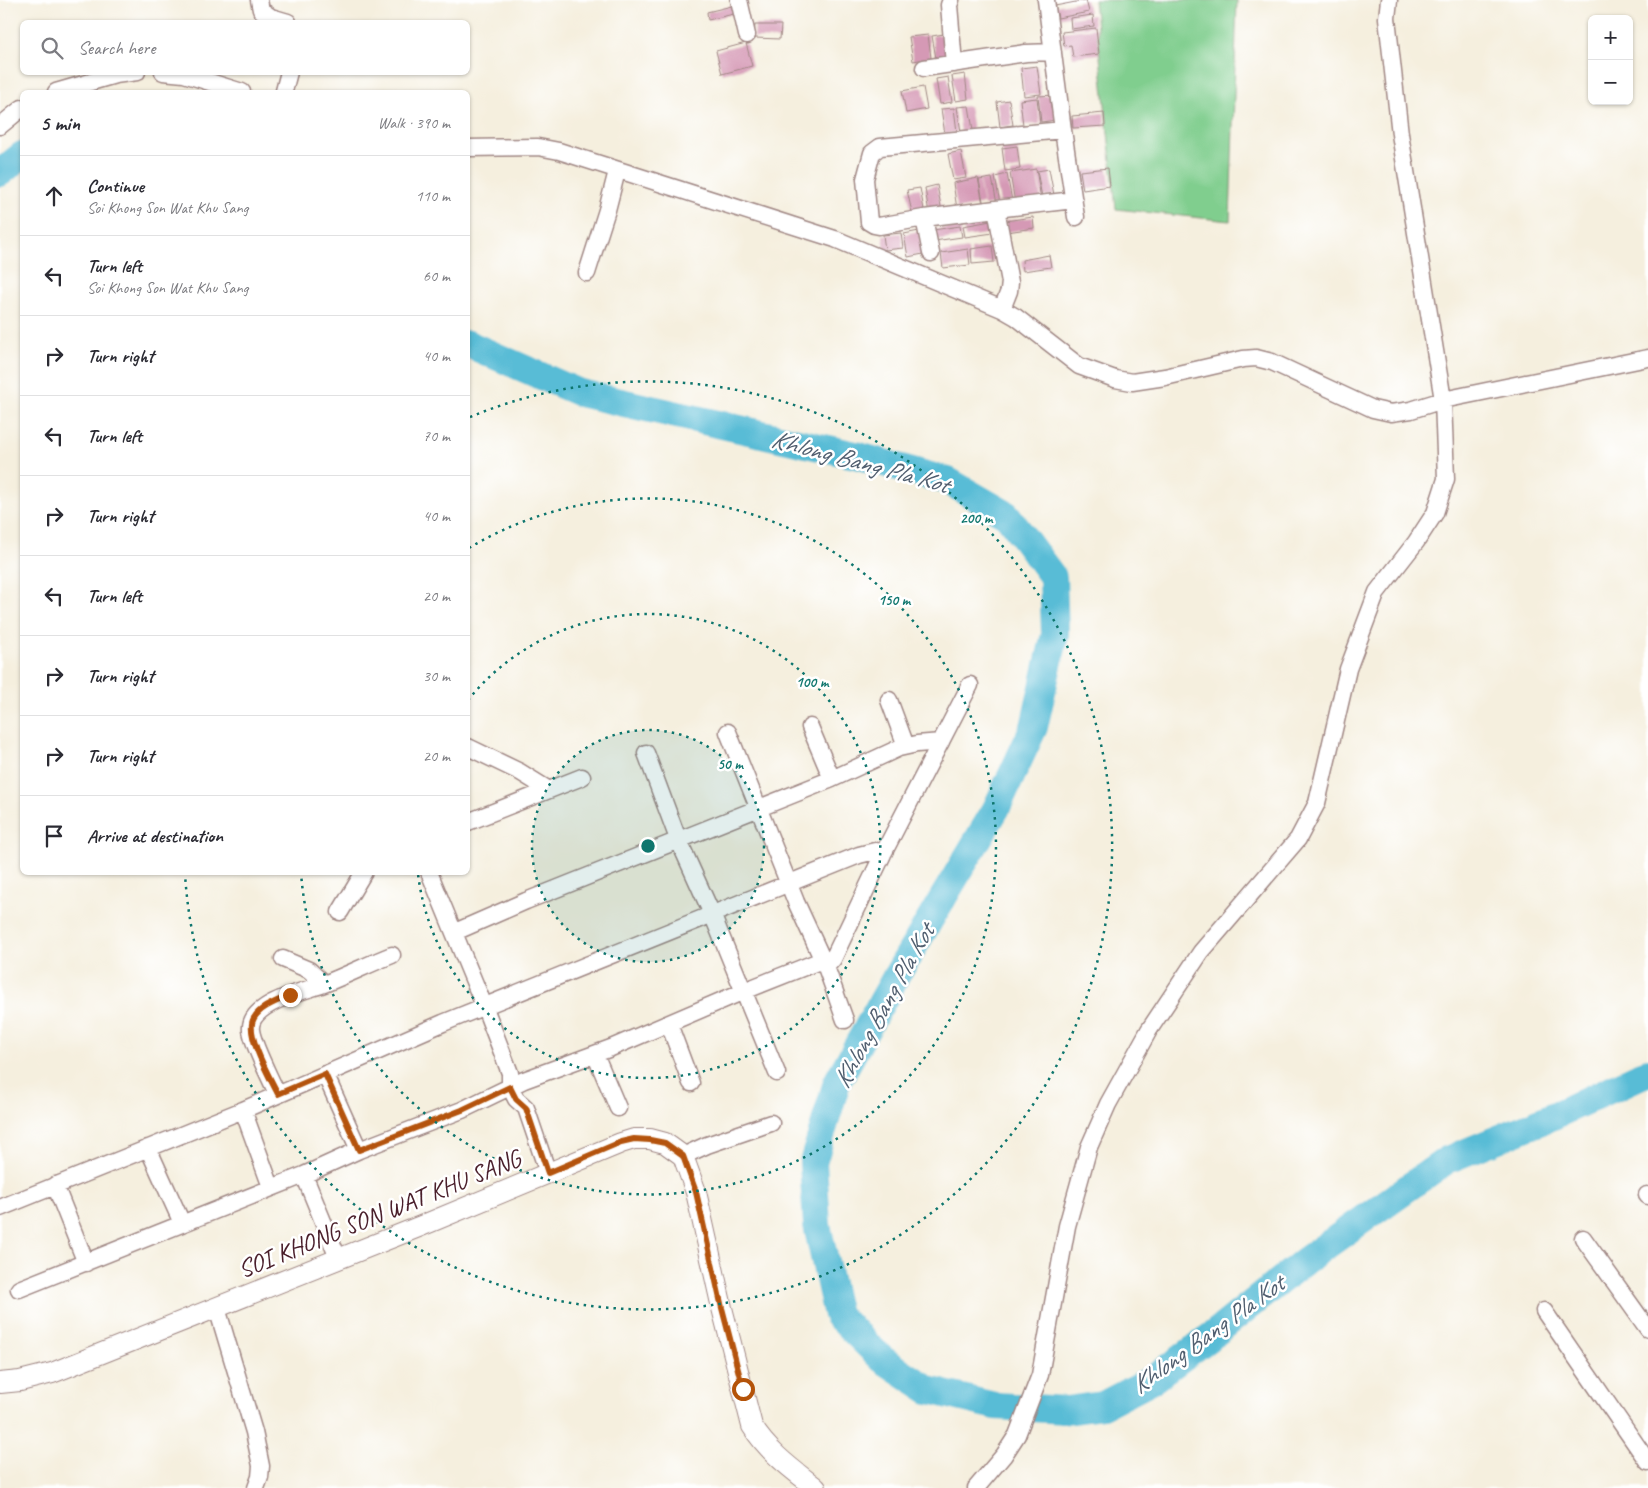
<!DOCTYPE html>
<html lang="en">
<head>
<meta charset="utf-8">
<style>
	:root { --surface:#fff; --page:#f2f2f3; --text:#2b2b33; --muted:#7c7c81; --line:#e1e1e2 }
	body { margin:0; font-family:Caveat,sans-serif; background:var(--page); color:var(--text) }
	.controls { position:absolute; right:15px; top:15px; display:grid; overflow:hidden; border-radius:8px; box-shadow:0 1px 4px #0004 }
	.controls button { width:45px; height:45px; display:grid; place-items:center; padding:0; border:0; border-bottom:1px solid var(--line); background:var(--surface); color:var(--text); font:25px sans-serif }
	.stop { position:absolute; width:15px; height:15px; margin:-11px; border:4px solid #b45309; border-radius:50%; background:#fff }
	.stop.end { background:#b45309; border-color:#fff; box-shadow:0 1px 5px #0008 }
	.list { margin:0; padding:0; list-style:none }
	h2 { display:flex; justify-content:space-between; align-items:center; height:65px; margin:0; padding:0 20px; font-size:21px }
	h2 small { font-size:16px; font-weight:400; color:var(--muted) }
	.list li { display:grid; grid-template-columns:32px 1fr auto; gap:15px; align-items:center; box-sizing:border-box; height:80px; padding:0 20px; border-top:1px solid var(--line) }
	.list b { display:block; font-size:19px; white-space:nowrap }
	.list p { margin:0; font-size:16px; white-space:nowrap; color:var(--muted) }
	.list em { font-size:16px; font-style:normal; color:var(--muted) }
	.icon { flex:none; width:28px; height:28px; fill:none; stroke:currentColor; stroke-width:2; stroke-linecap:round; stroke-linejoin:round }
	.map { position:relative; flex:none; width:1648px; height:1488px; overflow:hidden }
	.search { position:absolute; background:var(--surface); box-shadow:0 1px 4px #0004; left:20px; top:20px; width:450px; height:55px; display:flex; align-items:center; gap:12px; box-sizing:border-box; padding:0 18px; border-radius:8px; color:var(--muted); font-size:19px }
	.panel { position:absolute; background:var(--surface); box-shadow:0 1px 4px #0004; left:20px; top:90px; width:450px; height:785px; border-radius:8px }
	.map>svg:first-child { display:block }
</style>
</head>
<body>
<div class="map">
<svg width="1648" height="1488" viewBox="0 0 1648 1488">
	<rect width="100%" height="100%" fill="#fff"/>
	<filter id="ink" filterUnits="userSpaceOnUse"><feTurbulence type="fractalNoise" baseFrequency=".02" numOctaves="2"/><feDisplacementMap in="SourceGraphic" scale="10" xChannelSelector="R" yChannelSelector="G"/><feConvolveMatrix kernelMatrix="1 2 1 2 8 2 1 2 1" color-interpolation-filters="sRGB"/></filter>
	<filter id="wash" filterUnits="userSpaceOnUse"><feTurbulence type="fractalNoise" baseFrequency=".0096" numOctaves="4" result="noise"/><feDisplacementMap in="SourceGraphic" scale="20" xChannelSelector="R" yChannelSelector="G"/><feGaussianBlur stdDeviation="1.12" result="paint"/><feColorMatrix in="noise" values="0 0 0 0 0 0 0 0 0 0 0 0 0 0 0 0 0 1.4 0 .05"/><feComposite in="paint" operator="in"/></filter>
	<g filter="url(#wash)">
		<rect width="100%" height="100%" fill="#f5efde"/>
		<path fill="#80ce8e" stroke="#65765c" d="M 1094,0 L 1237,0 L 1230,221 L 1116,209 Z"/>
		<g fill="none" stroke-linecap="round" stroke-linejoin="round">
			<path stroke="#58bcd6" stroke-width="28" d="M 0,173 L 22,155
				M 468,344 L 580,393 L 855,455 L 948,481 L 1007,515 L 1053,577 L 1055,634 L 1034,727 L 996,809 L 898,973 L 837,1082 L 813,1163 L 817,1225 L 837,1315 L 882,1359 L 929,1390 L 995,1406 L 1066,1410 L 1103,1405 L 1155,1378 L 1214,1334 L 1306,1260 L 1447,1160 L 1551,1117 L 1648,1072"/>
		</g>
		<g id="blocks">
			<path fill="#d599b5" d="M 1086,0 L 1089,12 L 1058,18 L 1055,6 Z
				M 736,5 L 738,13 L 708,20 L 707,12 Z
				M 1093,15 L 1094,26 L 1071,29 L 1070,18 Z
				M 755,25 L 781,25 L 780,39 L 754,38 Z
				M 1096,28 L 1099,54 L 1073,57 L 1071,45 L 1064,46 L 1062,32 Z
				M 944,34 L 947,56 L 936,58 L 932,36 Z
				M 928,35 L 931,58 L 913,61 L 909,37 Z
				M 746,43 L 752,66 L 722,74 L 716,51 Z
				M 1037,66 L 1041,94 L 1024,96 L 1021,68 Z
				M 965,74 L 968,99 L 956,101 L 952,76 Z
				M 948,77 L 952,102 L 940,104 L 936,79 Z
				M 923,87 L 927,109 L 906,113 L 902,91 Z
				M 1055,95 L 1057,120 L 1041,122 L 1038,96 Z
				M 1037,98 L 1040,124 L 1023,125 L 1020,100 Z
				M 1009,100 L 1013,125 L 1000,127 L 997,102 Z
				M 969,106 L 973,130 L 961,132 L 957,107 Z
				M 954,108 L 957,132 L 945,134 L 941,109 Z
				M 1104,113 L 1105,126 L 1073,128 L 1072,116 Z
				M 1017,146 L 1020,169 L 1005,171 L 1002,148 Z
				M 961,151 L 966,178 L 953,180 L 948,154 Z
				M 1108,168 L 1110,186 L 1083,190 L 1080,171 Z
				M 1036,169 L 1041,199 L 1015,203 L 1010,173 Z
				M 1049,169 L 1054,195 L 1042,197 L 1037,171 Z
				M 1007,174 L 1012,201 L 1000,203 L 995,177 Z
				M 978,178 L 983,204 L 957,209 L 953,183 Z
				M 992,178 L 997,204 L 984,206 L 979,180 Z
				M 937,185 L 942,212 L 929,214 L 925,188 Z
				M 920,188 L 925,215 L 913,217 L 907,190 Z
				M 1033,217 L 1034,228 L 1007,232 L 1005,221 Z
				M 991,221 L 993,233 L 965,237 L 963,226 Z
				M 960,226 L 962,237 L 934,241 L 933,230 Z
				M 919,231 L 923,254 L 908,257 L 904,234 Z
				M 901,233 L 903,248 L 885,250 L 883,235 Z
				M 992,246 L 994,262 L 972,264 L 971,249 Z
				M 968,249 L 970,265 L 943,268 L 941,253 Z
				M 1049,255 L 1051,267 L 1023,271 L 1022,260 Z"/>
		</g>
	</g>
	<g filter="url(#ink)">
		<use href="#blocks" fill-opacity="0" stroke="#a08784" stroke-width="1"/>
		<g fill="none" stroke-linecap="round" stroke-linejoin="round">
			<defs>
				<path id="minor" d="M 259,0 L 261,10 L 271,17 L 288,22
					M 739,0 L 747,35
					M 951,0 L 949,5 L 954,64
					M 1046,0 L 1063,130 L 1076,217
					M 924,68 L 1026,53 L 1053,52
					M 163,72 L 184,74 L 242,92
					M 284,91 L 289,72
					M 56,92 L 115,75 L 137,72
					M 0,126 L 22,108
					M 468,148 L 538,147 L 559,151 L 835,239 L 1002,309 L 1016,317 L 1079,366 L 1115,379 L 1132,382 L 1165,377 L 1243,359 L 1256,358 L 1272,362 L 1373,409 L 1391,413 L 1411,410 L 1443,400 L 1648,358
					M 924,218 L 996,209
					M 931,253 L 924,218 L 879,226 L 874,225 L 869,222 L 865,179 L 872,153 L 880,147 L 1063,130
					M 587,273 L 607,210 L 617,171
					M 1002,309 L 1009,291 L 1010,282 L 996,209 L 1074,200
					M 889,700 L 906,746
					M 810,727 L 832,779
					M 728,732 L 796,902 L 826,967 L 845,1020
					M 468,747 L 520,772 L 549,790
					M 646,753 L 678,839 L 712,914 L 777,1073
					M 468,822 L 582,777
					M 429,872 L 485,1008 L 510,1073 L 510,1087 L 516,1099 L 526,1108 L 548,1173
					M 340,912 L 364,872
					M 455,932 L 526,901 L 832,779 L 899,748 L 917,744 L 941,742
					M 283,959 L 309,970 L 324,984
					M 826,967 L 833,959 L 884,852 L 970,685
					M 669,1024 L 691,1083
					M 595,1054 L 618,1108
					M 325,1074 L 359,1150
					M 277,1094 C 271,1079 253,1046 251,1030 C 248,1003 305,991 324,984 C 347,975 369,964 392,955
					M 243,1110 L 271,1187
					M 148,1148 L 182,1223
					M 683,1156 L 707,1145 L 771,1123
					M 304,1175 L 338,1258
					M 55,1185 L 86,1263
					M 1647,1195 L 1648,1196
					M 0,1208 L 243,1110 L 443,1023 L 859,855 L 875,851 L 884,852
					M 1583,1238 L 1648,1329
					M 19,1289 L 304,1175 L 359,1150 L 462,1110 L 524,1080 L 611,1048 L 744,991 L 822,960
					M 217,1308 L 254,1432 L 261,1466 L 260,1477 L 256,1488
					M 1544,1311 L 1648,1462
					M 976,1488 L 1004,1455 L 1017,1435 L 1040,1375 L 1067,1226 L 1089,1147 L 1108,1104 L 1149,1030 L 1201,952 L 1298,839 L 1317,803 L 1348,669 L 1377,592 L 1416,542 L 1435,513 L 1446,479 L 1443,400 L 1400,134 L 1387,18 L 1389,0"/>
				<path id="tertiary" d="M 0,1383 L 20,1381 L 52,1373 L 421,1226 L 621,1143 L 634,1139 L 650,1139 L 665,1143 L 683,1156 L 696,1192 L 722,1308 L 752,1426 C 768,1452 792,1469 816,1488"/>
			</defs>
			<use href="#minor" stroke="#a08784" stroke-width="19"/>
			<use href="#tertiary" stroke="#a08784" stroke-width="22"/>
			<use href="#minor" stroke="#fff" stroke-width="16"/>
			<use href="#tertiary" stroke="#fff" stroke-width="20"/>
		</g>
	</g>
	<g fill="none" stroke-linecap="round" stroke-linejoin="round" filter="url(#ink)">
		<path stroke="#b45309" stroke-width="6" d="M 290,995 C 278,1001 261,1006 254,1018 C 244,1033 270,1078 278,1094 L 325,1074 L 359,1150 L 462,1110 L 510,1087 L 516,1099 L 526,1108 L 548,1173 L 621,1142 L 634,1139 L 650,1140 L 665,1143 L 683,1156 L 696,1192 L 722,1308 L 743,1389"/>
	</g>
	<circle cx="648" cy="846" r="116" fill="#0f766e" fill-opacity=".12"/>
	<g fill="none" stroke="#0f766e" stroke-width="2.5" stroke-dasharray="2.5 5">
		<circle cx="648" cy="846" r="116"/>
		<path d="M468 700A232 232 0 1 1 418 874"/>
		<path d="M469 548A348 348 0 1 1 301 873"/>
		<path d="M470 417A464 464 0 1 1 185 874"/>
	</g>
	<g text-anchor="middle" stroke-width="5" stroke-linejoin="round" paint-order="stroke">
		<g font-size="25" fill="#4a1f2b" stroke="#fff">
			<text transform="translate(379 1213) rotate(-22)" y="9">SOI KHONG SON WAT KHU SANG</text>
		</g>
		<g font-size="26" font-style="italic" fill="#505e6f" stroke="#fff">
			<text transform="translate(860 461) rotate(15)" y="9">Khlong Bang Pla Kot</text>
			<text transform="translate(883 1006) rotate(-61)" y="9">Khlong Bang Pla Kot</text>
			<text transform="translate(1207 1334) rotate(-36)" y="9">Khlong Bang Pla Kot</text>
		</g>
	</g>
	<circle cx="648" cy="846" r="8" fill="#0f766e" stroke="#fff" stroke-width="2.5"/>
	<g font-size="15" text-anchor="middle" font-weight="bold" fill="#0f766e" stroke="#fff" stroke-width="5" stroke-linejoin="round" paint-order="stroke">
		<text x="976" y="523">200 m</text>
		<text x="894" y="605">150 m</text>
		<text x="812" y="687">100 m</text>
		<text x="730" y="769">50 m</text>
	</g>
</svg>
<div class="controls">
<button>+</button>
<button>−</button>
</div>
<div class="stop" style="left:743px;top:1389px"></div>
<div class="stop end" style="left:290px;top:995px"></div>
<div class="search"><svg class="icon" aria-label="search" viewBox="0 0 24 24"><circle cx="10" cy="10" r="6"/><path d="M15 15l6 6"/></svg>Search here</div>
<section class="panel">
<h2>5 min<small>Walk · 390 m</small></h2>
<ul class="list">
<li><svg class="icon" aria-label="ahead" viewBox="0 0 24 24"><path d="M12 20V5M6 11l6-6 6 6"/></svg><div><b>Continue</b><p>Soi Khong Son Wat Khu Sang</p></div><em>110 m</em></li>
<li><svg class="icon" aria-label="left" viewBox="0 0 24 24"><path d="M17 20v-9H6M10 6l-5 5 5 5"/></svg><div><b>Turn left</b><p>Soi Khong Son Wat Khu Sang</p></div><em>60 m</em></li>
<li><svg class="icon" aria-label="right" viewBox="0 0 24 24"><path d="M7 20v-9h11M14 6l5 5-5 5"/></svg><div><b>Turn right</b></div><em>40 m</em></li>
<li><svg class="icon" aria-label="left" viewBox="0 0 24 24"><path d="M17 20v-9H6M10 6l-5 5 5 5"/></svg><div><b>Turn left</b></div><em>70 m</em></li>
<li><svg class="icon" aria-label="right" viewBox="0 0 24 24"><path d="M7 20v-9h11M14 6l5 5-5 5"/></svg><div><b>Turn right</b></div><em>40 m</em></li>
<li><svg class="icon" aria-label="left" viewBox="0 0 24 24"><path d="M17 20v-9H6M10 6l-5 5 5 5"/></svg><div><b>Turn left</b></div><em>20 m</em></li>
<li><svg class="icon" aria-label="right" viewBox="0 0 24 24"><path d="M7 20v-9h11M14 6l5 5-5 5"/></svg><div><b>Turn right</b></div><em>30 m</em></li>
<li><svg class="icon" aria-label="right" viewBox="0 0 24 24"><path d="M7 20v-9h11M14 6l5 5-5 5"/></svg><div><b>Turn right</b></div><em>20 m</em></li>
<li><svg class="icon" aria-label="arrive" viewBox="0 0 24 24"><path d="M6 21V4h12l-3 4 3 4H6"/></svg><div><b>Arrive at destination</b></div></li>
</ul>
</section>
</div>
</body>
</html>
